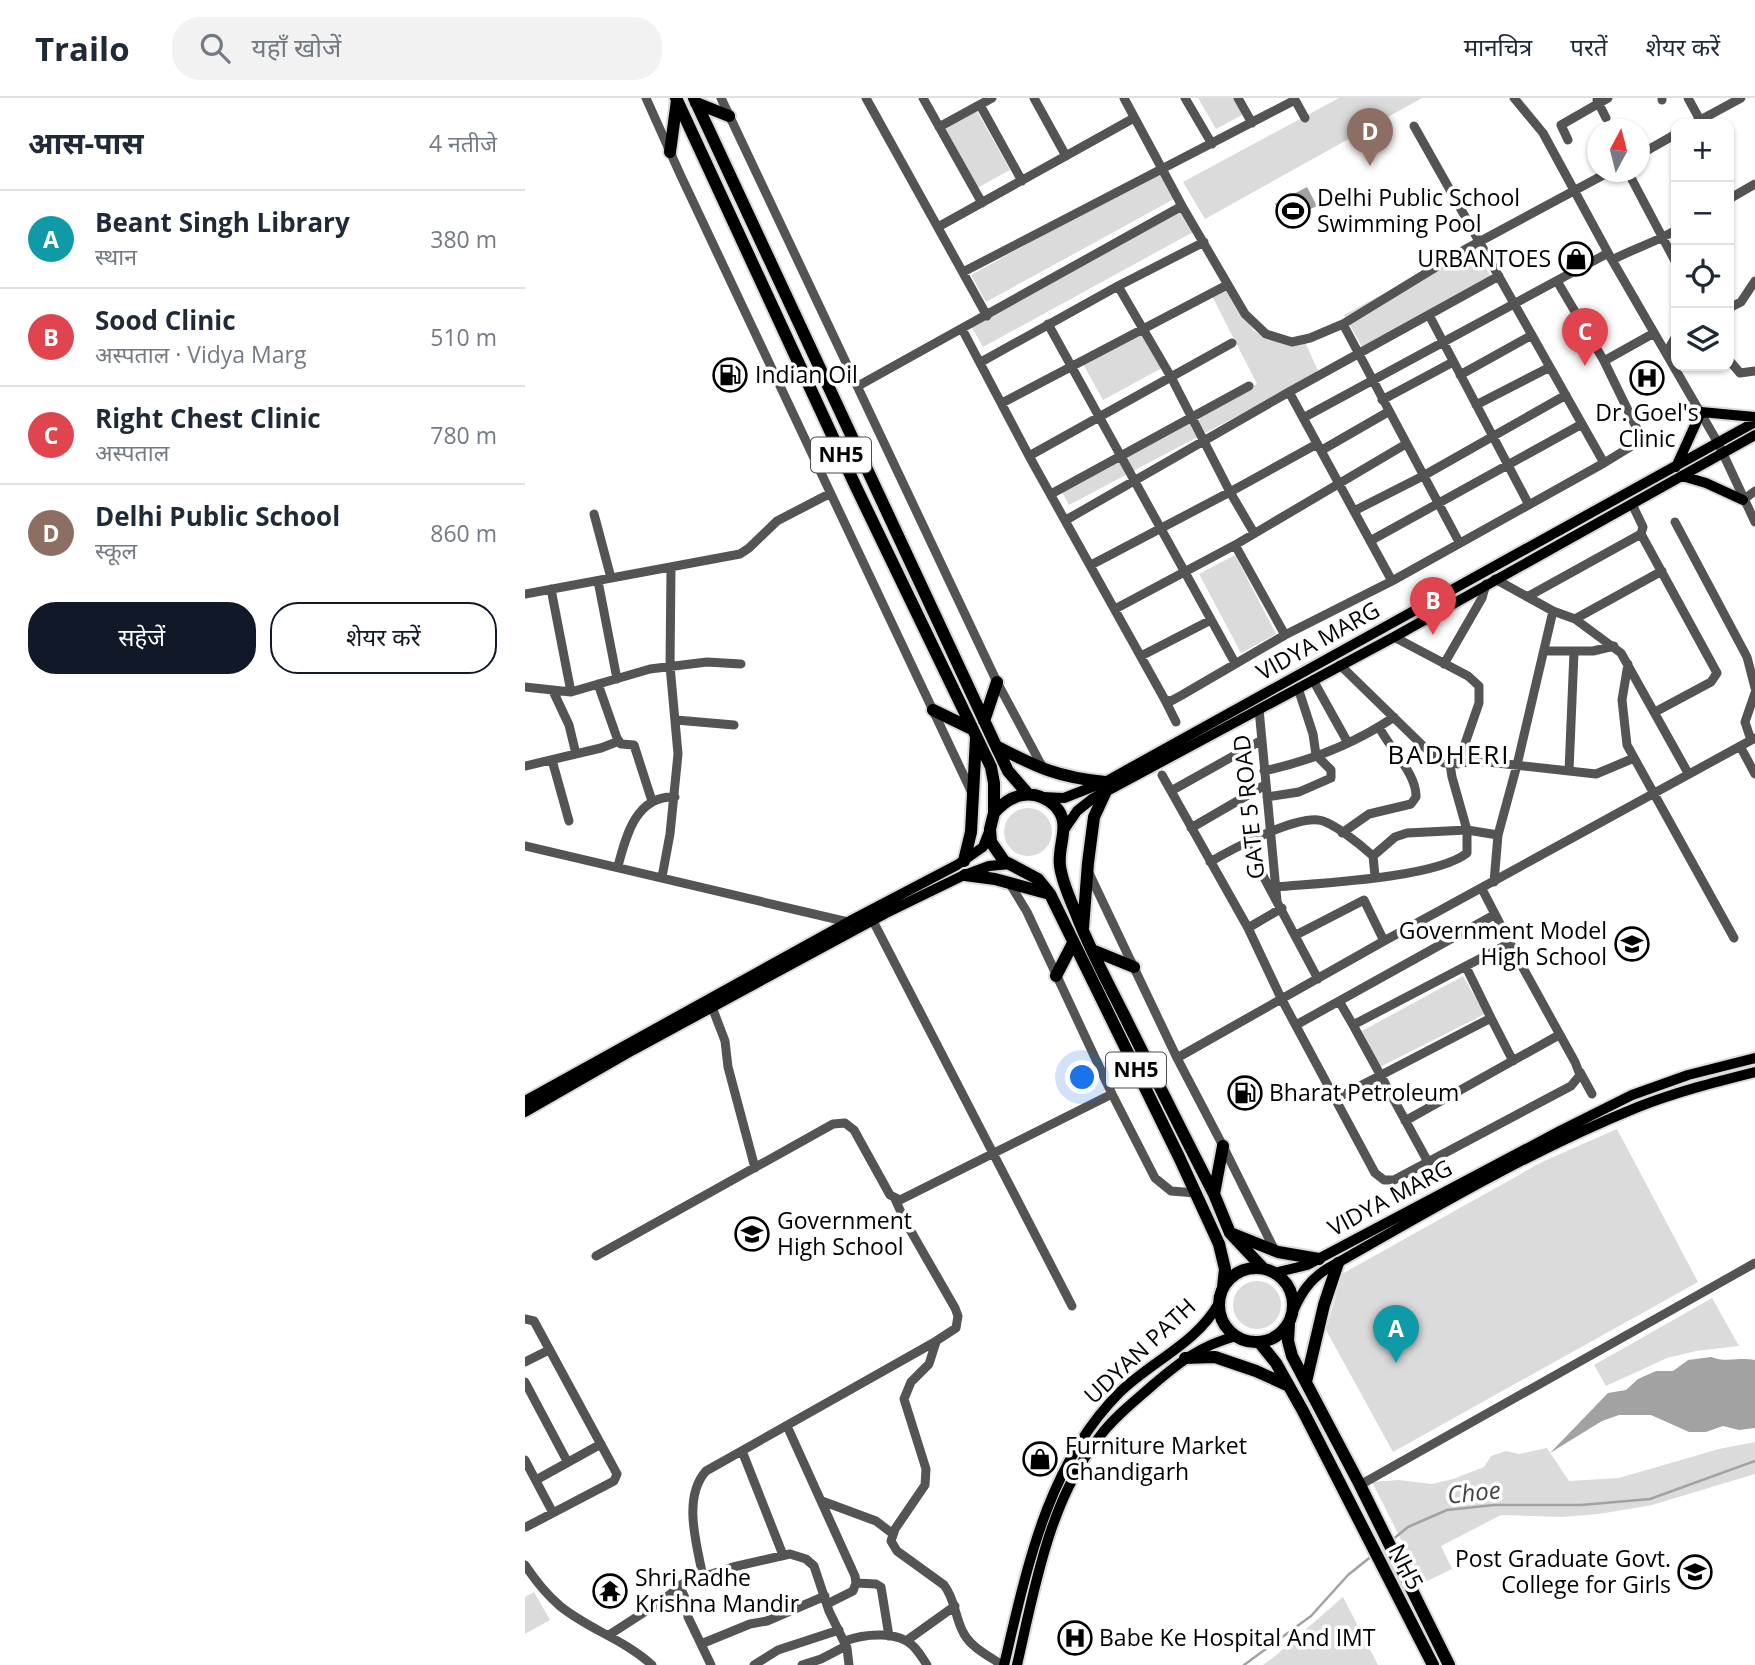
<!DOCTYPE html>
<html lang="hi">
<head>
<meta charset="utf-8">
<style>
	:root { --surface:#fff; --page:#f2f2f3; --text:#1f2937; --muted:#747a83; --line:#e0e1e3; --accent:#111827 }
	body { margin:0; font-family:"Open Sans","Noto Sans Devanagari",sans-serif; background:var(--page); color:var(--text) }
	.controls { position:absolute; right:21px; top:21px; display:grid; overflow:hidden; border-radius:14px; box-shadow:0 2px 5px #0004 }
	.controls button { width:63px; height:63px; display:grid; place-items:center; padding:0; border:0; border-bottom:2px solid var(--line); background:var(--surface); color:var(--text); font:35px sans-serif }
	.compass { position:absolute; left:1062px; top:21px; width:63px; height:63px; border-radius:50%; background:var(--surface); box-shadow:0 2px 5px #0004; rotate:7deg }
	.you { position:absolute; left:558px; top:980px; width:24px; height:24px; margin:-18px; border:5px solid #fff; border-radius:50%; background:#1a73e8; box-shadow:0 0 0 10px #1a73e833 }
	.badge { display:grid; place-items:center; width:46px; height:46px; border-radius:50%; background:var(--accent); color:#fff; font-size:23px; font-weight:700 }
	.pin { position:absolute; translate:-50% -58px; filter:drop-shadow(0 2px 4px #0008) }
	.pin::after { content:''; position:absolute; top:37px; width:24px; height:21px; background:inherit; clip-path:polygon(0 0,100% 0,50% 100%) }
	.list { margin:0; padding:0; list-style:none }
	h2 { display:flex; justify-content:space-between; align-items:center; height:91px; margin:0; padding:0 28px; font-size:30px }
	h2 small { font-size:23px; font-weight:400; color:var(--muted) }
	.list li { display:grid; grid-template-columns:46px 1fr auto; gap:21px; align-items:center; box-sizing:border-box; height:98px; padding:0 28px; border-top:2px solid var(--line) }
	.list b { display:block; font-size:26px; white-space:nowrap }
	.list p { margin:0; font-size:23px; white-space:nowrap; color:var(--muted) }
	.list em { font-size:23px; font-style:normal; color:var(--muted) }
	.actions { display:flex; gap:14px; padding:21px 28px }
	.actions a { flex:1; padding:16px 0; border:2px solid var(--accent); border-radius:28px; text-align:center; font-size:24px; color:var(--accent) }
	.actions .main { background:var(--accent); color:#fff }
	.icon { flex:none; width:38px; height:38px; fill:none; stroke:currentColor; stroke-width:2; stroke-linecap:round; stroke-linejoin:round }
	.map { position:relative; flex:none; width:1230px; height:1567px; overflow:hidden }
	header { display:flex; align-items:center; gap:42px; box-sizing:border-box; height:98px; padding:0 35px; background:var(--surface); border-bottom:2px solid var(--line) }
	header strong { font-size:33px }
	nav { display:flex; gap:38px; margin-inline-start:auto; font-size:24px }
	.search { width:490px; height:63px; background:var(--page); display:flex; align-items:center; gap:18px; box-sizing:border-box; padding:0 24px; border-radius:28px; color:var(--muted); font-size:26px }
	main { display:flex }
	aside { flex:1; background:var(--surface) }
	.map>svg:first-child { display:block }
</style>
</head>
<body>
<header>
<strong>Trailo</strong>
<div class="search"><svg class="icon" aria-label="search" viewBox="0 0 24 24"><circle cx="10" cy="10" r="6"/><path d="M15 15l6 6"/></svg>यहाँ खोजें</div>
<nav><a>मानचित्र</a><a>परतें</a><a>शेयर करें</a></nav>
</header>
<main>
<aside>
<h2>आस-पास<small>4 नतीजे</small></h2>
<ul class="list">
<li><span class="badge" style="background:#0f9aa8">A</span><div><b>Beant Singh Library</b><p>स्थान</p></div><em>380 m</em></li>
<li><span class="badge" style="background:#e0444e">B</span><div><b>Sood Clinic</b><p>अस्पताल · Vidya Marg</p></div><em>510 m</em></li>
<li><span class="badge" style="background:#e0444e">C</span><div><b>Right Chest Clinic</b><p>अस्पताल</p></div><em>780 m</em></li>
<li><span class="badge" style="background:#8d6e63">D</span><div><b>Delhi Public School</b><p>स्कूल</p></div><em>860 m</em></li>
</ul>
<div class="actions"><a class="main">सहेजें</a><a>शेयर करें</a></div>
</aside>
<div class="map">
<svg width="1230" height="1567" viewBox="0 0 1230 1567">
	<rect width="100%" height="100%" fill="#fff"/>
	<path fill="#dbdbdb" d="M 673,0 L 713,0 L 721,15 L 691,31 Z
		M 814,0 L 897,0 L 680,121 L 658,84 Z
		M 452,13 L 485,72 L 452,90 L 419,31 Z
		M 634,73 L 649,101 L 461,204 L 446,177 Z
		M 658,111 L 670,133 L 458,249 L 446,228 Z
		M 948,147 L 966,179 L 837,249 L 819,217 Z
		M 699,187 L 729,233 L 744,241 L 779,242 L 794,275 L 544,407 L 537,394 L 732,286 L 685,194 Z
		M 617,234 L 637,270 L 578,302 L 558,266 Z
		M 710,457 L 751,536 L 716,555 L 674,476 Z
		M479 734a24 24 0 1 1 48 0a24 24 0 1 1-48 0Z
		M 938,878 L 960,916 L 855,969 L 837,933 Z
		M 1092,1031 L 1173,1184 L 868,1354 L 801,1232 L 817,1176 L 1017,1064 Z
		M708 1207a24 24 0 1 1 48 0a24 24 0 1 1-48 0Z
		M 1187,1200 L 1214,1248 L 1171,1253 L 1142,1260 L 1081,1288 L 1069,1267 Z
		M 1230,1344 L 1230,1376 L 1127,1407 L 1074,1416 L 1037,1419 L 976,1417 L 916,1448 L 927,1471 L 898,1485 L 847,1384 L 874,1382 L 907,1386 L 928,1381 L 959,1369 L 966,1358 L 981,1353 L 994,1356 L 1022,1350 L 1044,1383 L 1094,1380 L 1194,1351 Z
		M 9,1494 L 25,1522 L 0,1536 L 0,1499 Z
		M 818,1499 L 853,1567 L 738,1567 L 749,1559 Z"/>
	<path fill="#a2a2a2" d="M 782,89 L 792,108 L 771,118 L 773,126 L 763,131 L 750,106 Z
		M 1186,1259 C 1201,1265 1215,1259 1230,1262 L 1230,1330 L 1214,1332 L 1198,1328 L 1181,1334 L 1164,1334 L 1126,1317 L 1094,1317 L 1077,1323 L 1025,1355 L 1083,1295 L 1101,1292 L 1113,1281 L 1131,1273 L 1148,1273 L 1163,1262 Z"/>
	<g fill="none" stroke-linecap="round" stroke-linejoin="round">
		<path stroke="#a2a2a2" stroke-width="2.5" d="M 867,1442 L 883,1429 L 922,1412 L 969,1407 L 1056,1407 L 1125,1401 L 1230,1363
			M 719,1567 L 786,1518 L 823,1477 L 848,1457"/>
		<defs>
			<path id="major" d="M 1151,369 L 1176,314 L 1230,319
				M 1157,378 L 1181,385 L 1218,402
				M 517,699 L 539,700 L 580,684 L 1230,324
				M 539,732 L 552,713 L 567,701 L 869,539 L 1230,337
				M 0,1003 L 325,823 L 432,767 L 458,749 L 465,731
				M 0,1014 L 108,952 L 361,815 L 437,778 L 464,768 L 485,766
				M 749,1175 L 782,1167 L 1035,1033 L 1107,997 L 1163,977 L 1230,960
				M 769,1211 C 777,1194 784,1183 800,1172 C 902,1114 1004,1053 1113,1009 C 1151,994 1190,984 1230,974
				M 479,1567 C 502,1470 522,1367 595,1294 C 627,1263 672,1245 694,1205
				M 492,1567 C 510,1488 524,1403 575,1338 C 590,1318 610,1303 629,1286 C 656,1263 675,1248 711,1238"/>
			<path id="highway" d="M 151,0 L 331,389 L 466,669 L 469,685 L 469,715 L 465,731 L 466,744 L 479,763 L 513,781 L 525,796 L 654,1059 L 694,1146 L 700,1171 L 698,1189
				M 169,0 L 471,648 L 483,673 L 503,696
				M 171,5 L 204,18
				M 145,54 L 152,2
				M 408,612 L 445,630
				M 459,623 L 472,584
				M 471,648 C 513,670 533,679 580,684
				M 469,715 C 485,696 508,689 529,707 C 548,725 532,746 535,768 C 537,783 544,799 550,813 C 563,848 581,881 598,915 C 628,975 658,1036 689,1096 L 705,1135 L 738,1170
				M 439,763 L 446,734 L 451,640
				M 440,777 L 470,781 L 525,796
				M 558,830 L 563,765 L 569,719 L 581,693
				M 567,852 L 609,869
				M 531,878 L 548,845
				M 689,1096 L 698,1048
				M 708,1136 L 753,1154 L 794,1161
				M694 1207a37 37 0 1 1 74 0a37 37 0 1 1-74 0Z
				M 764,1226 L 763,1243 L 767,1258 L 835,1387 L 924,1567
				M 734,1244 L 751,1265 L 778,1313 L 908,1567
				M 660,1260 L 690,1259 L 731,1273 L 764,1288
				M 781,1284 L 799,1207 L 813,1165"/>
		</defs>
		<use href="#major" stroke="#dbdbdb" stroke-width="14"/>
		<use href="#highway" stroke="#dbdbdb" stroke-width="16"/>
		<path stroke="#545454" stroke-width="9" d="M 121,0 L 155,76 L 447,695
			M 196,0 L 472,584 L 518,670
			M 341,0 L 462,218
			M 398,0 L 457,105
			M 509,0 L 541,58
			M 599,0 L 657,108 L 720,216 L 741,236 L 767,244 L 785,240 L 818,226 L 939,152 L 1084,74
			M 660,0 L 687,46
			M 713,0 L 727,25
			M 769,0 L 780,20
			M 989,0 L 1018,35 L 1087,162 L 1193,345 L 1230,424
			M 1137,0 L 1137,2
			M 1163,0 L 1175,22
			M 1072,2 L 1081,20
			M 455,7 L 497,83
			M 1168,26 L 1216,0
			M 889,28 L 1079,365 L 1110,346 L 1114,343 L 1114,335 L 1079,263 L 1032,183
			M 414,29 L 467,0
			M 1043,42 L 1036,27 L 1083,0
			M 1114,57 L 1151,36
			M 1103,74 L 1151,165
			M 1204,101 L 1230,86
			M 413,129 L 609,20
			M 1087,162 C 1108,151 1131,144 1151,132
			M 438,174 L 770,2
			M 593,188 L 646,279 L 705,394 L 729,435
			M 1204,210 L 1216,204 L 1230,183
			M 904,217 L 1004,407
			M 523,226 L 710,565
			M 818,226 L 934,444
			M 437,231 L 504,358 L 640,602 L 646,603 L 657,597 L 760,537 L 867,483 L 1079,365
			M 1142,254 L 1151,238
			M 1204,262 L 1215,275 L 1230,273
			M 1079,263 L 1129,235
			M 456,264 L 593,188 L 679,144
			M 935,277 L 1007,237
			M 333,288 L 657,108
			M 764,294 L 867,483
			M 857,302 L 928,264
			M 477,305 L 702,187
			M 951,307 L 1025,269
			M 778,320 L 1083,155
			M 797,352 L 863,314
			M 504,358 L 707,245
			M 526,396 L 724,288
			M 1218,402 L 1230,393
			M 1107,406 L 1118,429 L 1116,436 L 1192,575 L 1186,584 L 1130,614
			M 829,413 L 898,378 L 1041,297
			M 69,416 L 86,480
			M 541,422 L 764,294 L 974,178
			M 1150,424 L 1222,559 L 1230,590
			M 845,443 L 1057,326
			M 710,447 L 760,537
			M 566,467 L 705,394 L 792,346
			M 73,483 L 92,581
			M 26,491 L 46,594
			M 0,496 L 215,456 L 224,450 L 252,423 L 304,396
			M 1002,499 L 1116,436
			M 590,511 L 710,447 L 881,346
			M 1028,513 L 1050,521 L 1096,555 L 1163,675
			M 1050,521 L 1137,473
			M 869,539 L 943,578 L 954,588 L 954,605 L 933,666
			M 1019,553 L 1068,553 L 1089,548
			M 616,558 L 686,522
			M 919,566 L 957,500 L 961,486
			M 1103,566 L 1097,602 L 1102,647 L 1209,840
			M 815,567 L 898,648 L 919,665 L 963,664 L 1071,676 L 1109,660
			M 788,582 L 823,645
			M 73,586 L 92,640 L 96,646 L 109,647 L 127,703
			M 0,589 L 46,594 L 125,571 L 182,564 L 216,566
			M 28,593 L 44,627 L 51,656
			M 640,602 L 651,624
			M 734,611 L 752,803
			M 151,622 L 209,627
			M 1226,642 L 1220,624 L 1230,595
			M 1215,648 L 1230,676
			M 27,662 L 44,723
			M 925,666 L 927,679 L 942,732 L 973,737
			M 0,668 L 76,650 L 94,643
			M 739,673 C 784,663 831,645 869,619
			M 1044,673 L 1049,554
			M 637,677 L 723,830 L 756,900 L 850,1075 L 859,1082 L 869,1082 L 1046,988 L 1055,977 L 1050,964 L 998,870 L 957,791
			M 646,693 L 737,642
			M 742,699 L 774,694 L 806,680 L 806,672 L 791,657 L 788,636 L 773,590
			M 666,730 L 740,687
			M 817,735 L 844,716 L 886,706 L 891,699 C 892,676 865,651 854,629
			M 720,744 L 793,881
			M 0,748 L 323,824 L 324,827
			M 685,764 C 707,751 768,719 793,722 C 807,723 837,748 848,758 L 850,778
			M 93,768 C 101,738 111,697 150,699
			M 563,773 L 652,960 L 698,1048 L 750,1153
			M 137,779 L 145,736 L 153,656 L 145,568 L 146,470
			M 969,784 L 973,737 L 992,667 L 1028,513 L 970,481
			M 485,786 L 502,814 L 587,996 L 630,1080 L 646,1093 L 671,1095
			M 752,789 C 795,785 911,780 942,755 L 942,732 L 882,735 L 870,739 L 848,758
			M 348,823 L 547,1208
			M 723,830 L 757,810
			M 771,837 L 839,802 L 859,843
			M 941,869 L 966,920
			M 814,903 L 828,927
			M 187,909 L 200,943 L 203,969 L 230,1070
			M 771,927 L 969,817
			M 652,960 L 859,843 L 1230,640
			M 1055,974 L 1067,996
			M 810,1001 L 966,920 L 988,963
			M 880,1023 L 1034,937
			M 903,1064 L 828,927 L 985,845
			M 71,1158 L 308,1026 L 320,1025 L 329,1032 L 365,1097 L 375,1102 L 587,996
			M 0,1221 L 9,1223 L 92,1376 L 89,1383 L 1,1429
			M 411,1244 L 404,1266 L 386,1284 L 379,1301 L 401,1371 L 400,1387 L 370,1431 L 366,1443 L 372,1453 L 419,1487 C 430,1501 430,1519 438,1534 C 445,1549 464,1558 477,1567
			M 0,1264 L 24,1252
			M 0,1284 L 42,1363
			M 262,1328 L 330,1478 L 331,1485 L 328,1493 L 302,1506
			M 217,1353 L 258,1457
			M 0,1362 L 28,1415
			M 11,1382 L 76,1346
			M 835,1387 L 1230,1165
			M 297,1403 L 351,1423 L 368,1436
			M 0,1467 C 10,1482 21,1496 35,1508 C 63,1531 100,1542 127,1567
			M 178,1479 C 172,1447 157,1400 181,1373 L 408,1245 L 431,1230 L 433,1218 L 430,1210 L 380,1123 L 370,1101
			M 331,1485 L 351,1486 L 356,1489 L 364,1538
			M 154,1487 L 161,1502 L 163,1519 L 186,1567
			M 84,1537 L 138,1502 L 159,1485 L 208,1469 L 265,1456 L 281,1461 L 289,1468 L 304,1513 L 322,1550 L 324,1567
			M 320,1543 C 339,1536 373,1532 389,1549 C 394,1554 398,1561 402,1567
			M 381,1543 L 430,1508
			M 176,1546 L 225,1526 L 242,1523 L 300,1498
			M 229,1567 L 253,1552 L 314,1532
			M 277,1567 L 296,1561 L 321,1548"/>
		<use href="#major" stroke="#000" stroke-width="10"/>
		<use href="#highway" stroke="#000" stroke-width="12"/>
	</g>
	<defs>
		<symbol id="stadium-ring" viewBox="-11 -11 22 22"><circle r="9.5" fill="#fff" stroke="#000" stroke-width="1.5"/><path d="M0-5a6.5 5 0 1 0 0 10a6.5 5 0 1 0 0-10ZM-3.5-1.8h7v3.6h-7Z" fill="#000"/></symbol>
		<symbol id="shop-ring" viewBox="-11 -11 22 22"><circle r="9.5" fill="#fff" stroke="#000" stroke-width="1.5"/><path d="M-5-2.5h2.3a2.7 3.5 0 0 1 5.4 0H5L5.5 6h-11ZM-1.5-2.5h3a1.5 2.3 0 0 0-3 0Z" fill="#000"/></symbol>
		<symbol id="fuel-ring" viewBox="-11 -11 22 22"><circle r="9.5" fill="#fff" stroke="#000" stroke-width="1.5"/><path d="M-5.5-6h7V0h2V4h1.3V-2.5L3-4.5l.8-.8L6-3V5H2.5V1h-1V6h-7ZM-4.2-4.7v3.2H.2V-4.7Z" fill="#000"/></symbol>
		<symbol id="hospital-ring" viewBox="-11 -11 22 22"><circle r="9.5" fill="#fff" stroke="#000" stroke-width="1.5"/><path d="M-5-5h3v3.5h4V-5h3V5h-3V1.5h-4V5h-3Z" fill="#000"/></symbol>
		<symbol id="school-ring" viewBox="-11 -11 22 22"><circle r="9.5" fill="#fff" stroke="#000" stroke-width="1.5"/><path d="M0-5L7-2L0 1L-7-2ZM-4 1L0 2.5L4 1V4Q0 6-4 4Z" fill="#000"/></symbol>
		<symbol id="university-ring" viewBox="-11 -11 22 22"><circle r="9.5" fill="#fff" stroke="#000" stroke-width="1.5"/><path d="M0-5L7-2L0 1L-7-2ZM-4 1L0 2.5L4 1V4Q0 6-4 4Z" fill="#000"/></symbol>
		<symbol id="temple-ring" viewBox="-11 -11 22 22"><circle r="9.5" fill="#fff" stroke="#000" stroke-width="1.5"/><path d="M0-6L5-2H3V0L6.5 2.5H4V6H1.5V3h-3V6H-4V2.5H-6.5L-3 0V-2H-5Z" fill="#000"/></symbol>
	</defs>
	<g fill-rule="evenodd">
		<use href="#stadium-ring" x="749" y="94" width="38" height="38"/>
		<use href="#shop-ring" x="1032" y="142" width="38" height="38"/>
		<use href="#fuel-ring" x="186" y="258" width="38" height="38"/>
		<use href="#hospital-ring" x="1103" y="261" width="38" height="38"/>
		<use href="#school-ring" x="1088" y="827" width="38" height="38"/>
		<use href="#fuel-ring" x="701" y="976" width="38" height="38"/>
		<use href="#school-ring" x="208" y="1117" width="38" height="38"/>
		<use href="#shop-ring" x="496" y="1342" width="38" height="38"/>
		<use href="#university-ring" x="1151" y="1455" width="38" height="38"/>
		<use href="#temple-ring" x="66" y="1474" width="38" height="38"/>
		<use href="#hospital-ring" x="531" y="1521" width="38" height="38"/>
	</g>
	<g text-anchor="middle" stroke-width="7" stroke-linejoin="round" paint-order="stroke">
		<g fill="#fff" stroke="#4c4c4c" stroke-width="2">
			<rect x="286" y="339.5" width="60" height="35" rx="5"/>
			<rect x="581" y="954.5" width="60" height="35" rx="5"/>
		</g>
		<g font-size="21" font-weight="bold" fill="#000">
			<text x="316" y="364">NH5</text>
			<text x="611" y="979">NH5</text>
		</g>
		<g font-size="23" fill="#000" stroke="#fff" text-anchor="start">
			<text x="792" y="108">Delhi Public School<tspan x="792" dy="26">Swimming Pool</tspan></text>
			<text x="1026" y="169" text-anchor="end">URBANTOES</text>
			<text x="230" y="285">Indian Oil</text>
			<text x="1122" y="323" text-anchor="middle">Dr. Goel's<tspan x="1122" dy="26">Clinic</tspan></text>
			<text x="1082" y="841" text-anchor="end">Government Model<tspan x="1082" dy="26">High School</tspan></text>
			<text x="744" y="1003">Bharat Petroleum</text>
			<text x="252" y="1131">Government<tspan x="252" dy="26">High School</tspan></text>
			<text x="540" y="1356">Furniture Market<tspan x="540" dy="26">Chandigarh</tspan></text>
			<text x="1146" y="1469" text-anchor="end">Post Graduate Govt.<tspan x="1146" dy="26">College for Girls</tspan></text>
			<text x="110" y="1488">Shri Radhe<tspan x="110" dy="26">Krishna Mandir</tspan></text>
			<text x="574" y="1548">Babe Ke Hospital And IMT</text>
		</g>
		<g font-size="23" fill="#000" stroke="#fff">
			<text transform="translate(793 543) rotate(-29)" y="8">VIDYA MARG</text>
			<text transform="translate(724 709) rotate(-96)" y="8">GATE 5 ROAD</text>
			<text transform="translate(865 1100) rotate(-28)" y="8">VIDYA MARG</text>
			<text transform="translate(615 1253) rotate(-43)" y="8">UDYAN PATH</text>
			<text transform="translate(881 1469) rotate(63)" y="8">NH5</text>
		</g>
		<g font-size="24" font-style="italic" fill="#434343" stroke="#fff">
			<text transform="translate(949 1395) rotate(-6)" y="8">Choe</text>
		</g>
		<g font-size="26" letter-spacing="2" fill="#000" stroke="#fff">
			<text x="924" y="666">BADHERI</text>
		</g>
	</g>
</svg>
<div class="controls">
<button>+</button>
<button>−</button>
<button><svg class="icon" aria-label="locate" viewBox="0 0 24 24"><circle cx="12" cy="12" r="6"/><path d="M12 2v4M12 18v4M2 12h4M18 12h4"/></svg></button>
<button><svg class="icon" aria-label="layers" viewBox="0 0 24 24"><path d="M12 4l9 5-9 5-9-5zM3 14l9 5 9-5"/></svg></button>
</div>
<svg class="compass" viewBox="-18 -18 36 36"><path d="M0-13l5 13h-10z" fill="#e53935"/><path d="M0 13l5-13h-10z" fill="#747a83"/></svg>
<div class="you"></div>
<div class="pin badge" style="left:871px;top:1265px;background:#0f9aa8">A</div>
<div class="pin badge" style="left:908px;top:537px;background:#e0444e">B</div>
<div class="pin badge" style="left:1060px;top:268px;background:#e0444e">C</div>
<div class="pin badge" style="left:845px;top:68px;background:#8d6e63">D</div>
</div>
</main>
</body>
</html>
